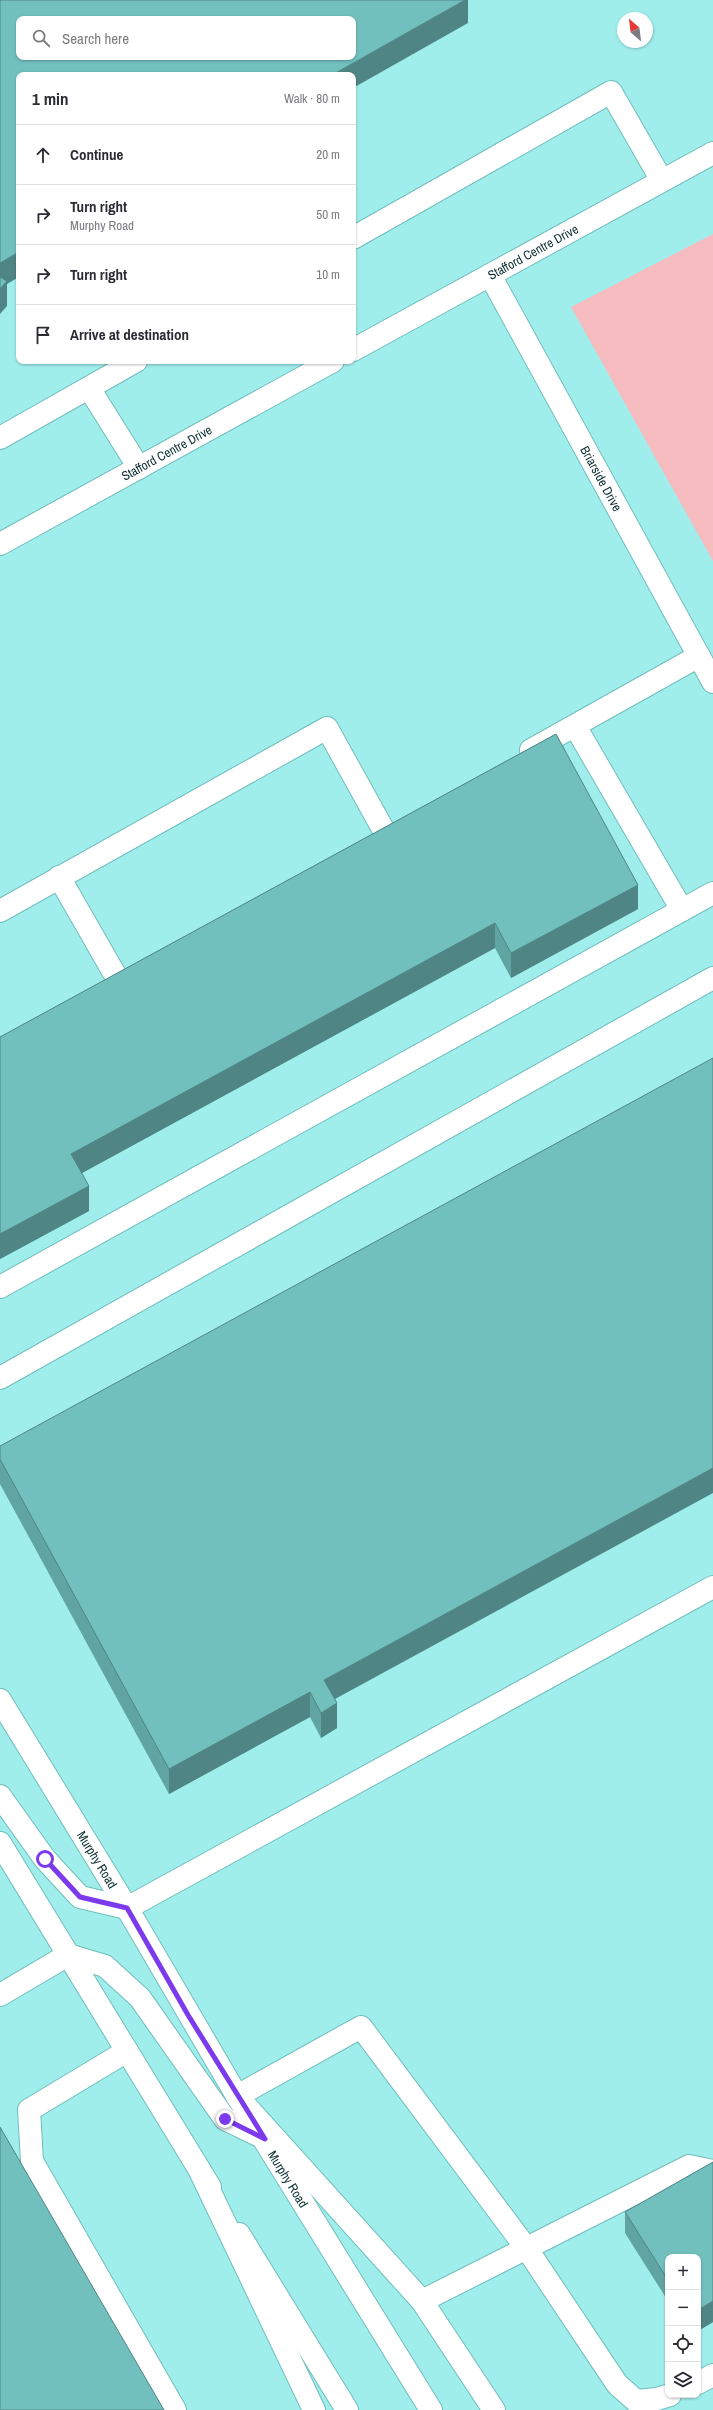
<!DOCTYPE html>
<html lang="en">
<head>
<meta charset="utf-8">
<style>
	:root { --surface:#fff; --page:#f7f7f7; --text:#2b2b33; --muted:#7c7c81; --line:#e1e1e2 }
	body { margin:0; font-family:"Archivo Narrow",sans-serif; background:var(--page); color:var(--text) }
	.controls { position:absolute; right:12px; bottom:12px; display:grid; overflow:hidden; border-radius:8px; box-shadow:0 1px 3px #0004 }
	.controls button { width:36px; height:36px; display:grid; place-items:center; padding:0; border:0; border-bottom:1px solid var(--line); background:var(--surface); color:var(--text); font:20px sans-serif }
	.compass { position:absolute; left:617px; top:12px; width:36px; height:36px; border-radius:50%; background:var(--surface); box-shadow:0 1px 3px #0004; rotate:332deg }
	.stop { position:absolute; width:12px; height:12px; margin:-9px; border:3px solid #7c3aed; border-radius:50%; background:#fff }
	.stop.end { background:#7c3aed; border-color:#fff; box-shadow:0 1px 4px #0008 }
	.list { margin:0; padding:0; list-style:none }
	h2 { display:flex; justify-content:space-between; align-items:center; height:52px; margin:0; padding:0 16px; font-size:17px }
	h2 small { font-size:13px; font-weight:400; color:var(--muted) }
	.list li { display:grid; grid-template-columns:26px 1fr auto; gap:12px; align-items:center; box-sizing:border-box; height:60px; padding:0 16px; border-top:1px solid var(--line) }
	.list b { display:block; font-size:15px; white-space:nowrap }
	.list p { margin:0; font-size:13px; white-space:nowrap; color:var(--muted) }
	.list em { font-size:13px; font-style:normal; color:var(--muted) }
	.icon { flex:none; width:22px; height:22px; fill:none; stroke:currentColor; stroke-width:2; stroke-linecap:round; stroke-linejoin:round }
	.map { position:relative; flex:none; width:713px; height:2410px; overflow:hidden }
	.search { position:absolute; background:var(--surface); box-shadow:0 1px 3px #0004; left:16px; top:16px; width:340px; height:44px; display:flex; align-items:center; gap:10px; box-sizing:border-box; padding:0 14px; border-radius:8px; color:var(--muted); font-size:15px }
	.panel { position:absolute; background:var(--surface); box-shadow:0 1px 3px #0004; left:16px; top:72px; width:340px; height:292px; border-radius:8px }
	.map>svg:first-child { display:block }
</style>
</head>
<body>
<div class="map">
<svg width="713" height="2410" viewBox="0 0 713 2410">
	<rect width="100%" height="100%" fill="#9feeec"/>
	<path fill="#f7bcbf" d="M 713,234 L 713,561 L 571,307 Z"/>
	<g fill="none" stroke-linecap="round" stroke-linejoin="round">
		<defs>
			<g id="minor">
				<path d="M 353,238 L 611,92 L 661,179"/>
				<path id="s1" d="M 490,275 L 713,682"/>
				<path id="s2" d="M 353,350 L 713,153"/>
				<path d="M 89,388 L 139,468"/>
				<path d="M 0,438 L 136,361"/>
				<path id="s3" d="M 0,544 L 333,361"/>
				<path d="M 575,726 L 682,910"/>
				<path d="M 531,750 L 699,656"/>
				<path d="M 59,877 L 118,980"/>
				<path d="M 0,911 L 327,728 L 384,831"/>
				<path d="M 0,1287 L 713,893"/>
				<path d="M 0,1378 L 713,978"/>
				<path d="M 127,1908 L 713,1587"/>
				<path d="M 0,1995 L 68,1955"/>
				<path d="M 127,2051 L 29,2110 L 32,2161 L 175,2410"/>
				<path d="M 237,2096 L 361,2027 L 527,2249 L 617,2384 L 636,2401 L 657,2399 L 670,2395"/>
				<path d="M 422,2301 L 689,2166 L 713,2171"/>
				<path d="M 698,2383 L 713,2375"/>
			</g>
			<g id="major">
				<path id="s4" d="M 0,1700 L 127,1908 L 237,2096 L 431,2410"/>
				<path d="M 0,1796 L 45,1859 L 80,1897 L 127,1908"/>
				<path d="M 0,1843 L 210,2187"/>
				<path d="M 68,1955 L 105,1966 L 140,1998 L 225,2119 L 264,2138"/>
				<path d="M 239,2234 L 347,2410"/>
			</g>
			<path id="highway" d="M 237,2096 L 422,2301 L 494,2410
				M 200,2171 L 314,2410"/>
		</defs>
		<use href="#minor" stroke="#6fbebd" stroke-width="24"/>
		<use href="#major" stroke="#6fbebd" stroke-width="24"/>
		<use href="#highway" stroke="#6fbebd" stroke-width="24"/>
		<use href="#minor" stroke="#fff" stroke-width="22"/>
		<use href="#major" stroke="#fff" stroke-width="22"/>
		<use href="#highway" stroke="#fff" stroke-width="22"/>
	</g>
	<path fill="#61a5a3" d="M 556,734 L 638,909 L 511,978 L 495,948 L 82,1173 L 89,1211 L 0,1259 L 0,1037 Z
		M 0,1446 L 335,1699 L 337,1728 L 321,1738 L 310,1717 L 169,1794 L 0,1484 Z
		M 713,2162 L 713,2322 L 698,2331 L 698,2257 L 668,2257 L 668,2301 L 625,2233 L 625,2212 Z"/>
	<path fill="#4f8685" d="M 465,0 L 468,0 L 468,23 L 353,88 L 353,75 L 332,75 Z
		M 19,252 L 19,277 L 7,284 L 7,306 L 0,314 L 0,263 Z
		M 638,885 L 638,909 L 511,978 L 511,953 Z
		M 495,923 L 495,948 L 71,1179 L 71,1154 Z
		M 89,1186 L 89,1211 L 0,1259 L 0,1234 Z
		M 713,1468 L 713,1493 L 324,1705 L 324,1680 Z
		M 310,1692 L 310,1717 L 169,1794 L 169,1769 Z
		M 337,1703 L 337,1728 L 321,1738 L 321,1713 Z
		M 713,2301 L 713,2322 L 698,2331 L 698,2310 Z"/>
	<path fill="#71c0be" stroke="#4f8685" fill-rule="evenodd" d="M 0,0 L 465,0 L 332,75 L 19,75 L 19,252 L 0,263 ZM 19,19 L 353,19 L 353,57 L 19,57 Z
		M 0,277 L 7,281 L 0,289 Z
		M 556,734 L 638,885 L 511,953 L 495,923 L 71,1154 L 89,1186 L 0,1234 L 0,1037 Z
		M 713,1058 L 713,1468 L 324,1680 L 337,1703 L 321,1713 L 310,1692 L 169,1769 L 0,1459 L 0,1446 Z
		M 0,2127 L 164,2410 L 0,2410 Z
		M 713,2162 L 713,2301 L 698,2310 L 698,2257 L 668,2257 L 668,2280 L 625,2212 Z"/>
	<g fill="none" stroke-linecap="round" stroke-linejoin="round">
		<path stroke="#7c3aed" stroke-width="5" d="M 45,1859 L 80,1897 L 127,1908 L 188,2015 L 265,2139 L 225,2119"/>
	</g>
	<g text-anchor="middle" stroke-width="3" stroke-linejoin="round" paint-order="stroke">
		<g font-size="13" fill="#0f3131" stroke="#acfbfa">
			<text dy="5" stroke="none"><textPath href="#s2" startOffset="205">Stafford Centre Drive</textPath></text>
			<text dy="5" stroke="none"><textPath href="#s3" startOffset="190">Stafford Centre Drive</textPath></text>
			<text dy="5" stroke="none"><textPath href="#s1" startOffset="232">Briarside Drive</textPath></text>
			<text dy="5" stroke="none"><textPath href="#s4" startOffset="187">Murphy Road</textPath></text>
			<text dy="5" stroke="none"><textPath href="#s4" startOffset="559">Murphy Road</textPath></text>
		</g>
	</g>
</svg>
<div class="controls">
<button>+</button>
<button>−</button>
<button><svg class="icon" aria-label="locate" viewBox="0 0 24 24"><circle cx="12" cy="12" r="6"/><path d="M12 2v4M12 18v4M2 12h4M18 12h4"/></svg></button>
<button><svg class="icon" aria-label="layers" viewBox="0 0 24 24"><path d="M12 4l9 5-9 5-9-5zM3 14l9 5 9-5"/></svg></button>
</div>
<svg class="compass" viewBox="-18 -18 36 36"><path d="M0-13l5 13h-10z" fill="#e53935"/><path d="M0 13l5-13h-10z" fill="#7c7c81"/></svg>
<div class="stop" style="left:45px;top:1859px"></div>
<div class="stop end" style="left:225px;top:2119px"></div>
<div class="search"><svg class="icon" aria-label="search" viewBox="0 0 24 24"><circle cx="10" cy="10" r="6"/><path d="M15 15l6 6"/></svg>Search here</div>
<section class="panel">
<h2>1 min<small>Walk · 80 m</small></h2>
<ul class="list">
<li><svg class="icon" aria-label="ahead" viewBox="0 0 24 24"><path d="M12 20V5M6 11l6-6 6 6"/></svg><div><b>Continue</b></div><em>20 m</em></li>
<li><svg class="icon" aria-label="right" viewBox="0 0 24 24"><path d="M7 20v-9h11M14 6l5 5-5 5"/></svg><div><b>Turn right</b><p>Murphy Road</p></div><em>50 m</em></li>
<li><svg class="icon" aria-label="right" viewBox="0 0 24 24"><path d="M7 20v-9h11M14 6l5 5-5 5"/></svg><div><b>Turn right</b></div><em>10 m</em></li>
<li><svg class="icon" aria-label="arrive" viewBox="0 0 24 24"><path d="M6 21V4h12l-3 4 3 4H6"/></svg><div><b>Arrive at destination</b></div></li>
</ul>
</section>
</div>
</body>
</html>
